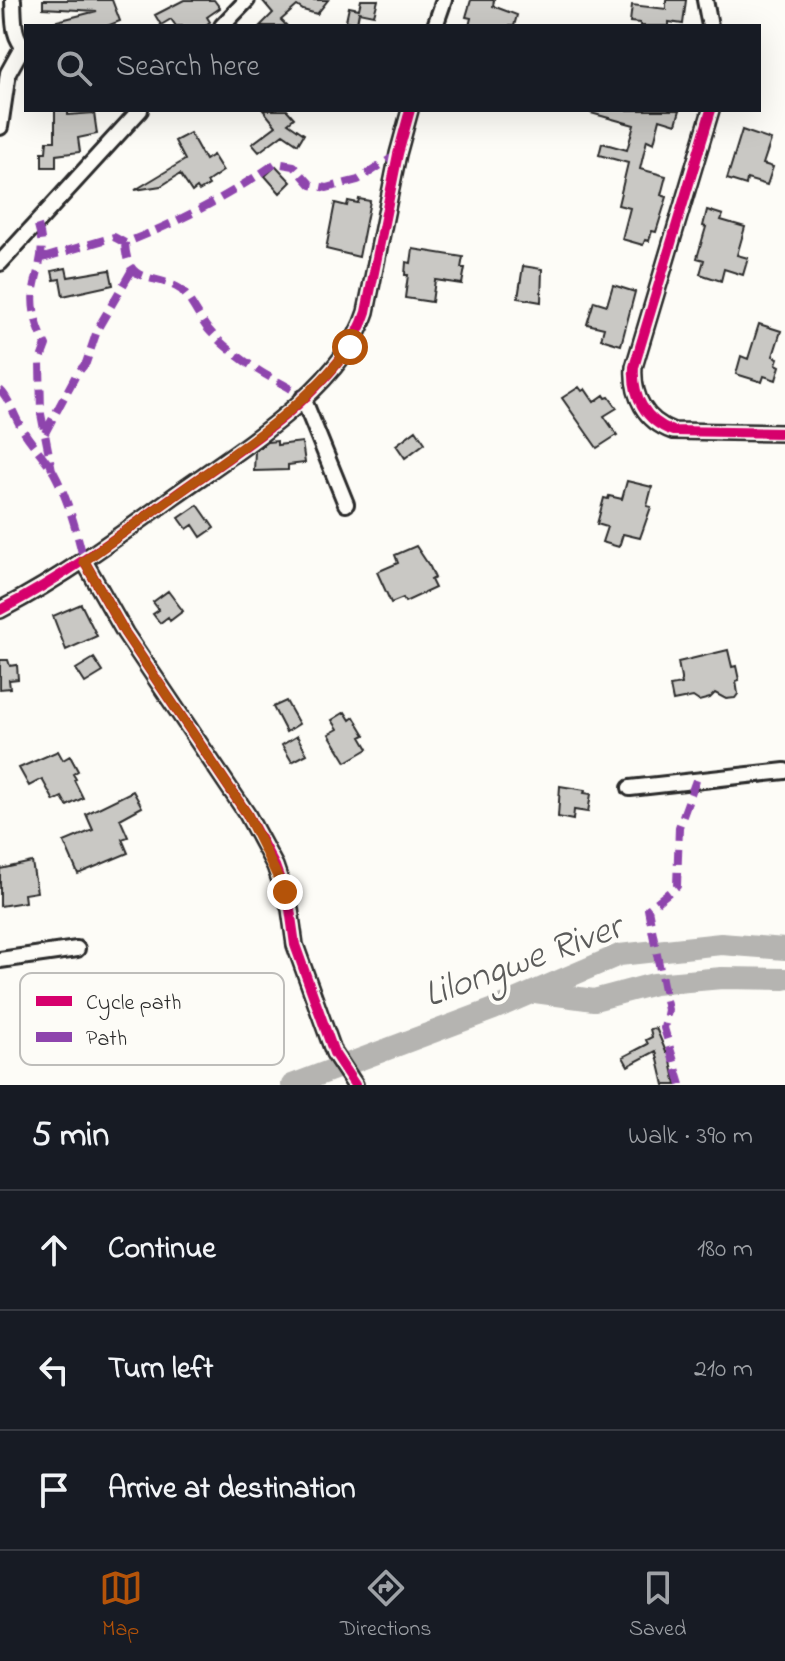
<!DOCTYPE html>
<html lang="en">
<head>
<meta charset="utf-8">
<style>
	:root { --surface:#171b24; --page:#20242c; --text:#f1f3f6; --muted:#9ea1a6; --line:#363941; --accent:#b45309 }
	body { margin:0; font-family:"Indie Flower",sans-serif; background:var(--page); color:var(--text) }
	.stop { position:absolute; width:24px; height:24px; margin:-18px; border:6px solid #b45309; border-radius:50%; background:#fff }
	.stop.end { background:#b45309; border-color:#fff; box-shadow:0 2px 8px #0008 }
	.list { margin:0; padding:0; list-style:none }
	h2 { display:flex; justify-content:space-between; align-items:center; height:104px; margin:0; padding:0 32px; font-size:34px }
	h2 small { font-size:26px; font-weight:400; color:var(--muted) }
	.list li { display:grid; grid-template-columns:52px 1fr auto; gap:24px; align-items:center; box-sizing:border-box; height:120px; padding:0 32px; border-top:2px solid var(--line) }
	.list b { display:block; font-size:30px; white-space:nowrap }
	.list em { font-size:26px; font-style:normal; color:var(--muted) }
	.icon { flex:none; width:44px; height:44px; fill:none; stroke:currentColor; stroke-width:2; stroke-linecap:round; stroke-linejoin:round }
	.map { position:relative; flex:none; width:785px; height:1085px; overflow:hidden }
	.search { position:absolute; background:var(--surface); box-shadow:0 8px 32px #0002; left:24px; right:24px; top:24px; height:88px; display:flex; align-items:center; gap:20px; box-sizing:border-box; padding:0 28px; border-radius:0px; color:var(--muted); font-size:30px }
	.sheet { height:464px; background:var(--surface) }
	nav { display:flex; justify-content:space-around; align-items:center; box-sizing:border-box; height:112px; border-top:2px solid var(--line); background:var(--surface); font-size:22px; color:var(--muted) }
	nav a { display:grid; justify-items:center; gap:4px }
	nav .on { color:var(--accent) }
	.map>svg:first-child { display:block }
</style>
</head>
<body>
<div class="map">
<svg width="785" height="1085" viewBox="0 0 785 1085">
	<rect width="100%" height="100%" fill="#fdfcf7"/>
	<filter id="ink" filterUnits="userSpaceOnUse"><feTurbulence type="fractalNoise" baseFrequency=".0125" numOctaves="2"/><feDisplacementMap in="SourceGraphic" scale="16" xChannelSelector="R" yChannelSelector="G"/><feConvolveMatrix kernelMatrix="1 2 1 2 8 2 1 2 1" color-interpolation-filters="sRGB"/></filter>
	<g filter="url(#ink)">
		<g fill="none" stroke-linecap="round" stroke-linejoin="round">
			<path stroke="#b5b4b1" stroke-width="22" d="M 535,992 L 594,1000 L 654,984 L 722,978 L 785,979
				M 292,1085 L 494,1009 L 619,955 L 721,944 L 785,949"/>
		</g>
		<path fill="#c9c8c4" stroke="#2b2b2b" stroke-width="2" d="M 43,0 L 112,0 L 120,21 L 107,26 L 53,26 L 53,22 L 97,11 L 43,8 Z
			M 184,0 L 214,0 L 220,8 L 207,17 L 210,22 L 204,26 L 176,26 L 171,19 L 161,25 L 155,15 Z
			M 262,0 L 328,0 L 317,14 L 303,10 L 297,6 L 281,20 L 287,26 L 260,26 L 273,13 Z
			M 361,0 L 378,0 L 374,15 L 359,12 L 357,23 L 346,21 L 349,7 L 359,9 Z
			M 471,0 L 494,0 L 493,6 L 517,15 L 514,26 L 469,26 L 471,18 L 466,17 Z
			M 666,0 L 686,0 L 683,24 L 669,22 L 669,26 L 640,26 L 640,23 L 630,22 L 632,5 L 666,9 Z
			M 55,110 L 68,110 L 68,115 L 94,113 L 97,134 L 78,138 L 80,152 L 56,155 L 56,167 L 42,167 L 42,152 L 46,152 L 47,141 L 55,141 Z
			M 263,110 L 287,110 L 294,118 L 288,123 L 304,134 L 298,144 L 283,134 L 259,152 L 252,144 L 276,126 Z
			M 592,110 L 680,110 L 676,124 L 660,119 L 654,143 L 647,140 L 640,169 L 666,176 L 661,195 L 667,197 L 656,232 L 652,231 L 649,241 L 645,240 L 643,245 L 622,239 L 630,208 L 618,205 L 628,163 L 599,155 L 602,143 L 627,150 L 634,125 L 591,113 Z
			M 742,130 L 771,140 L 763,164 L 773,167 L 767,185 L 747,179 L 746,185 L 727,179 Z
			M 190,133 L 205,160 L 213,155 L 223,171 L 207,182 L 209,185 L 199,191 L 197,188 L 192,192 L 180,174 L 161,186 L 135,190 L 185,160 L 175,141 Z
			M 276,166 L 291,182 L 280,193 L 265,176 Z
			M 359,199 L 370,201 L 359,257 L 326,249 L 335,203 L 347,206 L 348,201 L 358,203 Z
			M 707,210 L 723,215 L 721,220 L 745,227 L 737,255 L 748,258 L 743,275 L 724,269 L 721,281 L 700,274 L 704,260 L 697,258 L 706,227 L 703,226 Z
			M 413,249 L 463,257 L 461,268 L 465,268 L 462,284 L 435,280 L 432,302 L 405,298 L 408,275 L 405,275 L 406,262 L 411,263 Z
			M 523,266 L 542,269 L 541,302 L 518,298 Z
			M 66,268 L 68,277 L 110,270 L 113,285 L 63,296 L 60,279 L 54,280 L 52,271 Z
			M 613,285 L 635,292 L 621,345 L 601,339 L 604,328 L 587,324 L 594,301 L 607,305 Z
			M 759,324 L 781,331 L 773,356 L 778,358 L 776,364 L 780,366 L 776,380 L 764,376 L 762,382 L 736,374 L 741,356 L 748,359 Z
			M 579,387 L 582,391 L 585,389 L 594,402 L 604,395 L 606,398 L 609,397 L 617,408 L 604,416 L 617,435 L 597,448 L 562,398 Z
			M 416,430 L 425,443 L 405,458 L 396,445 Z
			M 277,441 L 277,445 L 302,442 L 305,463 L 288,465 L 288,470 L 254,471 L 255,451 L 267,442 Z
			M 627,481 L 652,487 L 647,506 L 651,507 L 640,538 L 623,534 L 619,547 L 602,542 L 607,527 L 597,524 L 604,498 L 608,499 L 609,496 L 622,499 Z
			M 198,505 L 214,528 L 201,537 L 193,525 L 187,529 L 179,518 Z
			M 416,546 L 430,567 L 435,578 L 431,580 L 435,588 L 405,602 L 403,598 L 391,603 L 377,572 L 398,563 L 395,555 Z
			M 168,591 L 183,611 L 170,621 L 168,617 L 160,623 L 153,614 L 159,610 L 153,602 Z
			M 81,604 L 97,636 L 66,650 L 53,616 Z
			M 728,650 L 732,667 L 736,666 L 739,680 L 736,681 L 738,694 L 735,698 L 726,699 L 715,693 L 710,698 L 699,701 L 693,697 L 673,701 L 670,686 L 682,684 L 678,662 Z
			M 94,658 L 103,672 L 85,683 L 76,669 Z
			M 0,660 L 8,660 L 10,666 L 17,665 L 18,679 L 9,680 L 10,688 L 0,689 Z
			M 286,701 L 299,724 L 286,732 L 273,707 Z
			M 345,712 L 350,720 L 354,717 L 365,735 L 361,737 L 368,749 L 346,762 L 329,734 L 338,729 L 332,720 Z
			M 297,736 L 307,754 L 292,762 L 282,745 Z
			M 58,751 L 63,760 L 70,756 L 78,771 L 73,774 L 76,779 L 74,780 L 83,798 L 67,806 L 62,797 L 54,801 L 42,779 L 29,786 L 19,768 Z
			M 560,786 L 585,790 L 584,793 L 591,794 L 588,812 L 574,810 L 573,820 L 558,817 Z
			M 133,791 L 142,807 L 120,819 L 128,837 L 122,839 L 128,853 L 78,874 L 64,842 L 93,830 L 86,814 Z
			M 32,862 L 37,892 L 24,894 L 25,902 L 0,906 L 0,869 Z
			M 656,1028 L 666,1052 L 669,1052 L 676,1085 L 664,1085 L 656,1051 L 628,1066 L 623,1057 L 648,1044 L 646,1040 L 652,1037 L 650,1029 Z"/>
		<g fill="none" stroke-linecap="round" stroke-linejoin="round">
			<defs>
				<path id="minor" d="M 13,0 C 14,18 12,37 26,49
					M 705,0 L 710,26
					M 222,26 L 247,0
					M 435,26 L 444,0
					M 711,110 L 634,367 C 632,396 645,421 673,431 L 785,433
					M 0,127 L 8,73 L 23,46
					M 0,263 L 140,110
					M 303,398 L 346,504
					M 84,561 L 125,633 L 247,814 L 275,866 L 290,909 L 295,945 L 334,1053 L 355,1085
					M 0,610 C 62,578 118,537 174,496 C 237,451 342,388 366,312 L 398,154 L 410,110
					M 630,788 L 785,771
					M 0,960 L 77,949"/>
			</defs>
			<use href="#minor" stroke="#2b2b2b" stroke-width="20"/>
			<use href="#minor" stroke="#fdfcf7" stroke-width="14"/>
			<path stroke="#8e44ad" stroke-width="8" stroke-dasharray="16 8" stroke-linecap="butt" d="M 38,225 C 46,252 39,262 34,289 C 31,308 37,328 46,345 L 40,361 L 41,414 L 52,470
				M 125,243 C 127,287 153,272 180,289 C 187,293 201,321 208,329 C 223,346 242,360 261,372 C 275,381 290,386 303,398
				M 43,258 L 114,237 L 125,243 C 179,222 229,196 276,163 L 294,166 L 311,185 L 327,188 L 358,180 L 398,154
				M 0,390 C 9,398 14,416 21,427 C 31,444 45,457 54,473 C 68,499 77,532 84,561
				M 45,433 L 76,375 L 86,363 L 98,328 L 132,270
				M 681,1085 L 664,1028 L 668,1010 L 648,909 L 677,886 L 679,827 L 696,780"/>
			<defs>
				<path id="cycleway" d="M 711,110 L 634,367 C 632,396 645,421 673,431 L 785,433
					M 84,561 L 125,633 L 247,814 L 275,866 L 290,909 L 295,945 L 334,1053 L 355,1085
					M 0,610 C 62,578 118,537 174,496 C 237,451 342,388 366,312 L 398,154 L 410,110"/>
			</defs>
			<use href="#cycleway" stroke="#fdfcf7" stroke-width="15"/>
			<use href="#cycleway" stroke="#d6006c" stroke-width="10"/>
		</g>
	</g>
	<g fill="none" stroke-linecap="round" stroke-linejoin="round" filter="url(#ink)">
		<path stroke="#b45309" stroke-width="10" d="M 285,892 L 247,814 L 125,633 L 84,561 C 122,534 160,506 198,479 C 252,441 310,401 350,347"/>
	</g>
	<g text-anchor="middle" stroke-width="8" stroke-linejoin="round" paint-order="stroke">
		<g font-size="38" font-style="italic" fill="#5b5b5a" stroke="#fdfcf7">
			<text transform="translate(522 959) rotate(-20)" y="13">Lilongwe River</text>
		</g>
	</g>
	<rect x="20" y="973" width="264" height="92" rx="12" fill="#fdfcf7" stroke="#bebdba" stroke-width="2"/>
	<rect x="36" y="996" width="36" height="10" fill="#d6006c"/>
	<rect x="36" y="1032" width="36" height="10" fill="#8e44ad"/>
	<g font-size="22" fill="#2b2b2b">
		<text x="86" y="1009">Cycle path</text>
		<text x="86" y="1045">Path</text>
	</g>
</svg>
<div class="stop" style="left:350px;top:347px"></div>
<div class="stop end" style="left:285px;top:892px"></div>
<div class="search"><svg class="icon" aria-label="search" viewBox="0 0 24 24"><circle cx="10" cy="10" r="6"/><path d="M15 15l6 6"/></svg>Search here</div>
</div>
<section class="sheet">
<h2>5 min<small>Walk · 390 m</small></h2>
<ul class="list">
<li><svg class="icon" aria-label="ahead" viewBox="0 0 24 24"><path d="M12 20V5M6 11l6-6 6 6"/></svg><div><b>Continue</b></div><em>180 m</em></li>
<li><svg class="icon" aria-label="left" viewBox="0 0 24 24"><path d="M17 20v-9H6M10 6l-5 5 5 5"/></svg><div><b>Turn left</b></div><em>210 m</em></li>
<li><svg class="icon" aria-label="arrive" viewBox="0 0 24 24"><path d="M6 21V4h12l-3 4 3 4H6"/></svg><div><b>Arrive at destination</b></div></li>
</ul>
</section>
<nav>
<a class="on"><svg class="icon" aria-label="map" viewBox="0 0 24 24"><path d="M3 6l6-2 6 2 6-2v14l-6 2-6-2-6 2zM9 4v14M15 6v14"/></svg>Map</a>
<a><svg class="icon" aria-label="directions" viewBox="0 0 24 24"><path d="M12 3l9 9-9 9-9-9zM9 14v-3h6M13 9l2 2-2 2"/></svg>Directions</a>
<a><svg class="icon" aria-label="saved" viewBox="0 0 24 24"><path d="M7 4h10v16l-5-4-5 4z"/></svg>Saved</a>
</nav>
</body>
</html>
